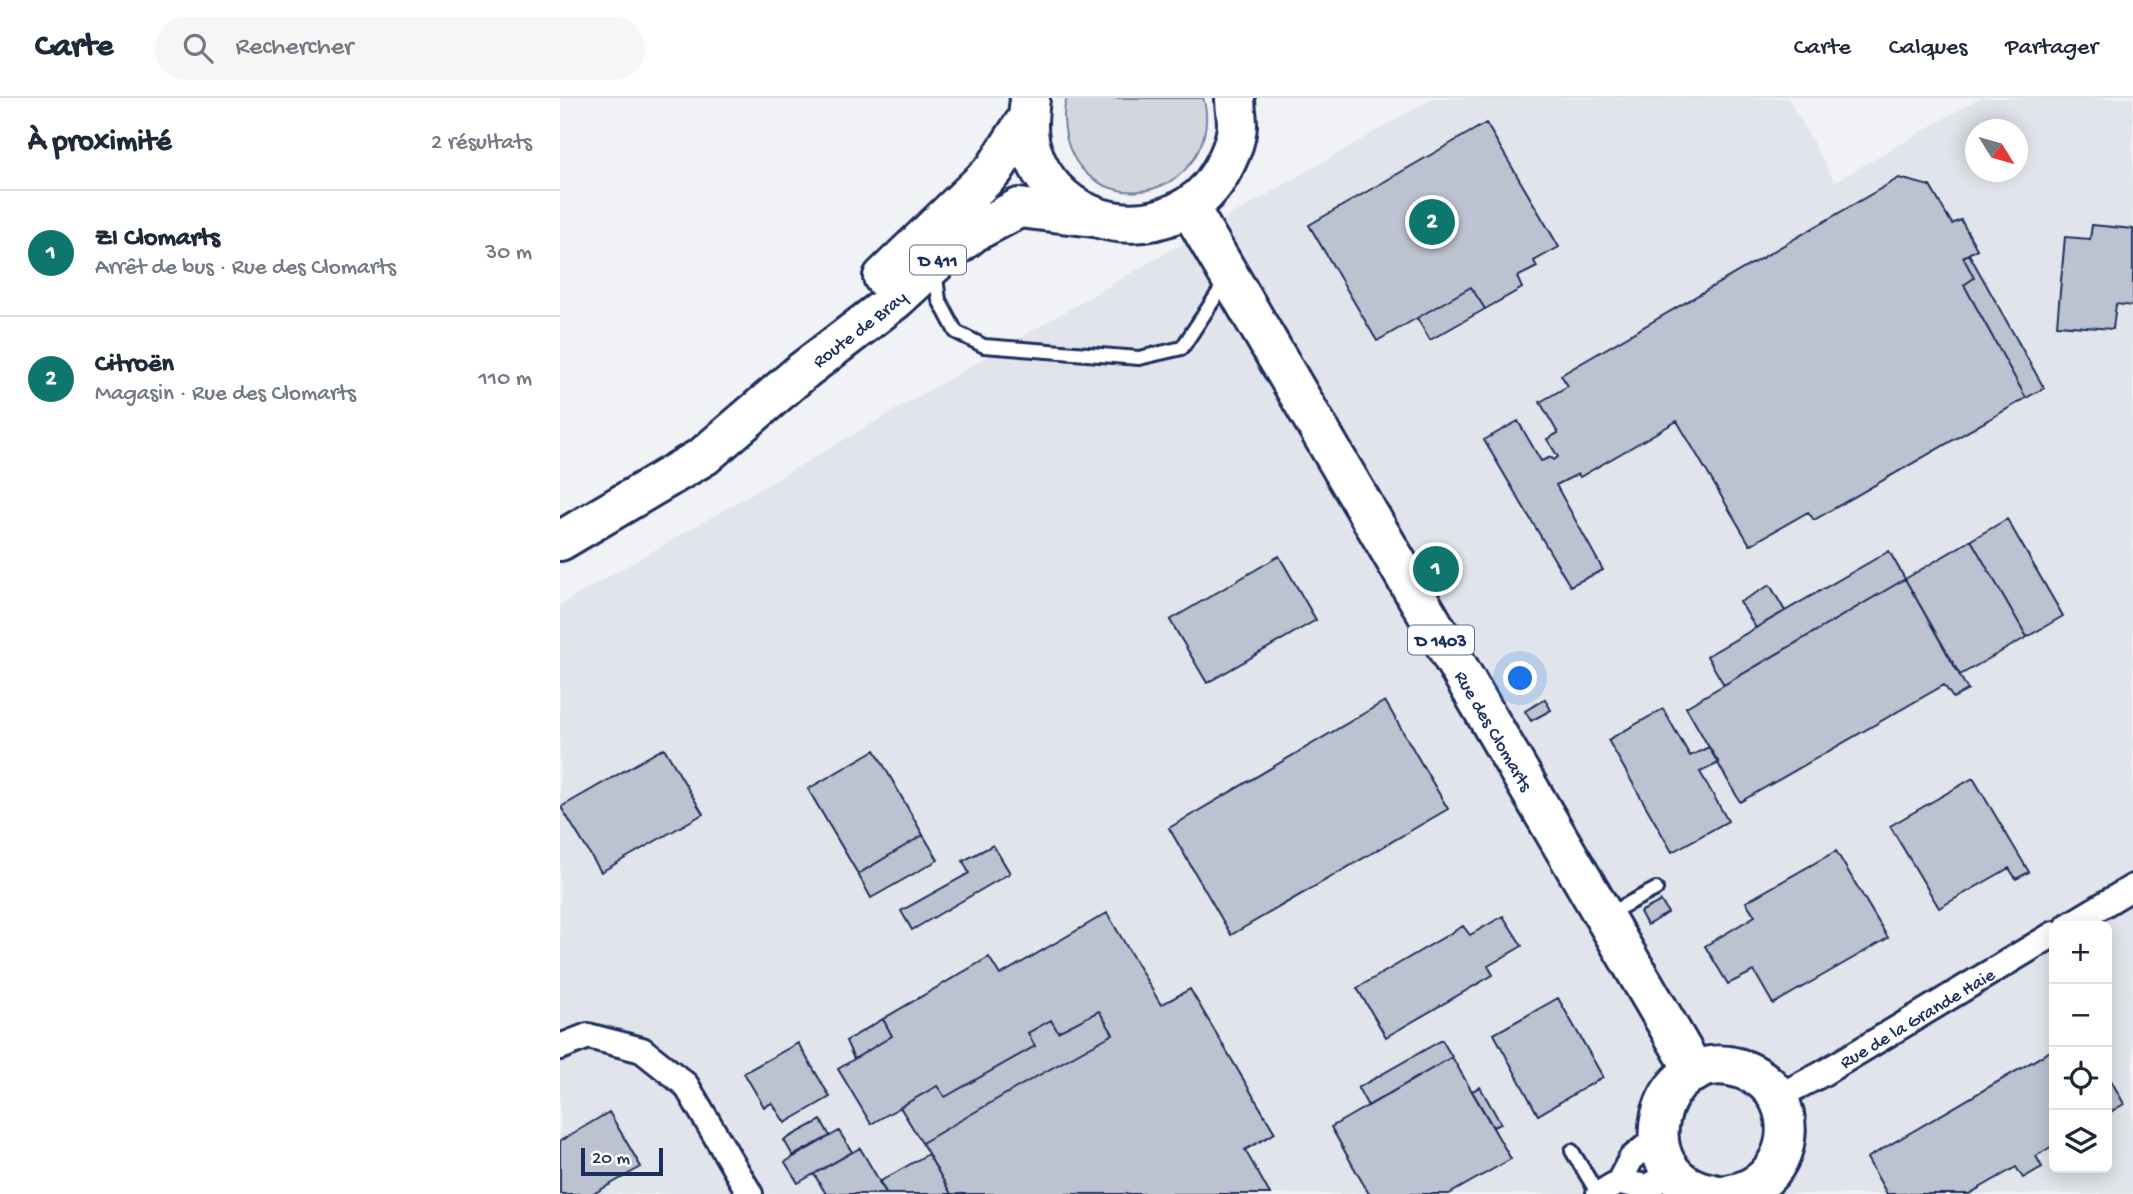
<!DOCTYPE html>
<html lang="fr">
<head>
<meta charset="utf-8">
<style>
	:root { --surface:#fff; --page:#f6f6f7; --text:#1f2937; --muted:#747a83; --line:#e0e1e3; --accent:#0f766e }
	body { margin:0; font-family:"Gochi Hand",sans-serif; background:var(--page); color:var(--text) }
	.controls { position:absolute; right:21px; bottom:21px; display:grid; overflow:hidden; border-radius:10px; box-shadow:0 4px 18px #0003 }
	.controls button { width:63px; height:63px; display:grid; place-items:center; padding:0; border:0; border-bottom:2px solid var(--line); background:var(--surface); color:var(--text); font:35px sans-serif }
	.compass { position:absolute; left:1405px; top:21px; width:63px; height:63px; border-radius:50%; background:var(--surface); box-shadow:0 4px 18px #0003; rotate:127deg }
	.scale { position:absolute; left:21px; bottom:18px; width:82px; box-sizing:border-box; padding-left:7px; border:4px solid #1b2f5e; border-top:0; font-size:19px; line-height:24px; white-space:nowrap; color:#1b2f5e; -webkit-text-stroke:5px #fff; paint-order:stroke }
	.you { position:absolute; left:961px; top:581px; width:24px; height:24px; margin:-18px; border:5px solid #fff; border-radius:50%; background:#1a73e8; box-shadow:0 0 0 10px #1a73e833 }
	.badge { display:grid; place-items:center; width:46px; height:46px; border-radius:50%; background:var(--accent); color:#fff; font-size:23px; font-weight:700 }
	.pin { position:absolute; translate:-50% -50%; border:4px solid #fff; box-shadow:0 2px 7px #0006 }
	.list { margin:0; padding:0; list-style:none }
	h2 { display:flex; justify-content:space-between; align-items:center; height:91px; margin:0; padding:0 28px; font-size:30px }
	h2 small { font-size:23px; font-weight:400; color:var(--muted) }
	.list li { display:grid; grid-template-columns:46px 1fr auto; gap:21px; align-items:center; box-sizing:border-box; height:126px; padding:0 28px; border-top:2px solid var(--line) }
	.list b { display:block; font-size:26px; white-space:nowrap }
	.list p { margin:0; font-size:23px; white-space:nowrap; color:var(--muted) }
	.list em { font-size:23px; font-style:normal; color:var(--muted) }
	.icon { flex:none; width:38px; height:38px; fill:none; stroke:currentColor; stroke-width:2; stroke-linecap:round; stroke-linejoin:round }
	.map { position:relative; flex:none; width:1573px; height:1096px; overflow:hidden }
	header { display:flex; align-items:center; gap:42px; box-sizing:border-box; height:98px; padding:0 35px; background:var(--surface); border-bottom:2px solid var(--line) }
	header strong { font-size:33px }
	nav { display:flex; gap:38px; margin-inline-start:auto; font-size:24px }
	.search { width:490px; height:63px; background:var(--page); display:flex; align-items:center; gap:18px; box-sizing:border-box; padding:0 24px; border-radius:38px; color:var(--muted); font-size:26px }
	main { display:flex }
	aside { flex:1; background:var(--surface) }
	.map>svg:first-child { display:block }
</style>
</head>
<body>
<header>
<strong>Carte</strong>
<div class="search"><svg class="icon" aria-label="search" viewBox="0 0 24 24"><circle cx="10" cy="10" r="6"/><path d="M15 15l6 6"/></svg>Rechercher</div>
<nav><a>Carte</a><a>Calques</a><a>Partager</a></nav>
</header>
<main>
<aside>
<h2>À proximité<small>2 résultats</small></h2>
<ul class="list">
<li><span class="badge">1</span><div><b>ZI Clomarts</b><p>Arrêt de bus · Rue des Clomarts</p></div><em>30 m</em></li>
<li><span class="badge">2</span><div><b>Citroën</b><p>Magasin · Rue des Clomarts</p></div><em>110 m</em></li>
</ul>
</aside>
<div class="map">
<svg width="1573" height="1096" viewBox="0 0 1573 1096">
	<rect width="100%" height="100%" fill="#f1f2f5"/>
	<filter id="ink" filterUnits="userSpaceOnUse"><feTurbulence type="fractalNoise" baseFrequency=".0143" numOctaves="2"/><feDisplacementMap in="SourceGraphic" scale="14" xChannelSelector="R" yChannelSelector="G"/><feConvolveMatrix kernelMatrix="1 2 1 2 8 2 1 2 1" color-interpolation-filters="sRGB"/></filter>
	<g filter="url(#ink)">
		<path fill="#e1e4ea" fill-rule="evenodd" d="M 873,0 L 1228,0 L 1275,84 L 1420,0 L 1573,0 L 1573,1096 L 0,1096 L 0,507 ZM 1416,32 L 1458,32 L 1458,74 L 1416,74 ZM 1494,828 L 1547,828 L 1547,1070 L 1494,1070 Z"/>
		<path fill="#d2d6df" stroke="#76829e" stroke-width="2" d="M 507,0 L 643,0 C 647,11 647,26 644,37 C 625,110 526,113 507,42 C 504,29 502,13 507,0 Z"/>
		<path fill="#bcc2d0" stroke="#1b2f5e" stroke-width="2" d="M 926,25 L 999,149 L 974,163 L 977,169 L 957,179 L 962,190 L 925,211 L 911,189 L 817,243 L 749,127 Z
			M 1339,80 L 1370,88 L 1392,126 L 1401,122 L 1417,151 L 1403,159 L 1414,180 L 1404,187 L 1466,300 L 1254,422 L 1248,414 L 1190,447 L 1117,323 L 1020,379 L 1018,376 L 996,387 L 1043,472 L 1010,488 L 924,342 L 958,323 L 981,363 L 991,359 L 993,362 L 998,359 L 987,341 L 998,335 L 980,304 L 1008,288 L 1001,277 Z
			M 1532,127 L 1573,131 L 1573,208 L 1556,206 L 1553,231 L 1497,227 L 1505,139 L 1530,141 Z
			M 1409,156 L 1484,290 L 1466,300 L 1404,187 L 1414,180 L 1403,159 Z
			M 911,189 L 925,211 L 870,242 L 857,220 Z
			M 1447,421 L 1503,518 L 1467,539 L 1411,442 Z
			M 1411,442 L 1467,539 L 1400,577 L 1345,481 Z
			M 1329,453 L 1345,481 L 1164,587 L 1147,558 Z
			M 719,458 L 756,522 L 647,585 L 610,522 Z
			M 1345,481 L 1408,592 L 1393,600 L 1384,587 L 1180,704 L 1126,609 Z
			M 1210,487 L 1225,513 L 1196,530 L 1180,504 Z
			M 985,601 L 991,612 L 971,623 L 965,613 Z
			M 825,603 L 888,711 L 671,837 L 609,730 Z
			M 1103,611 L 1130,658 L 1149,649 L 1159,665 L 1140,674 L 1168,723 L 1112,754 L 1048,642 Z
			M 104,650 L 143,716 L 41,774 L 1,709 Z
			M 315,652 L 363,737 L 298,776 L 248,691 Z
			M 1413,680 L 1469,774 L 1456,781 L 1449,770 L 1379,810 L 1330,728 Z
			M 363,737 L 378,762 L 311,800 L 298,776 Z
			M 433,747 L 450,775 L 352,832 L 341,813 L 409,775 L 403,763 Z
			M 1276,753 L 1328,840 L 1213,906 L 1194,873 L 1168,886 L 1145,848 L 1195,818 L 1186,804 Z
			M 1101,803 L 1108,815 L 1087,827 L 1080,814 Z
			M 547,815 L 601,907 L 630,891 L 715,1035 L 685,1052 L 710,1096 L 391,1096 L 362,1045 L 456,990 L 553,936 L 539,913 L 498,934 L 491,922 L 468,935 L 475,948 L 385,999 L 377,988 L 311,1026 L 278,971 L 332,938 L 323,921 L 429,859 L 440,877 Z
			M 943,818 L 962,848 L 928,868 L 933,877 L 826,939 L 797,890 L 903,828 L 910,837 Z
			M 998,900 L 1043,979 L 978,1017 L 934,936 Z
			M 539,913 L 553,936 L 456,990 L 362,1045 L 340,1009 L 377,988 L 385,999 L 475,948 L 468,935 L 491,922 L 498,934 Z
			M 323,921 L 332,938 L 294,961 L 286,943 Z
			M 882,942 L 892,959 L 808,1008 L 798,990 Z
			M 238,945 L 270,999 L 225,1025 L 212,1005 L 204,1009 L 184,975 Z
			M 1494,951 L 1494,1047 L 1476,1058 L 1482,1069 L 1463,1080 L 1456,1069 L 1409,1096 L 1327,1096 L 1307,1060 Z
			M 892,959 L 951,1061 L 889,1096 L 809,1096 L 771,1029 Z
			M 1547,975 L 1564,1006 L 1547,1016 Z
			M 920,989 L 941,1026 L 933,1029 L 912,993 Z
			M 49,1014 L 81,1069 L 33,1096 L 0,1096 L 0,1043 Z
			M 261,1022 L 270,1038 L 233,1058 L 224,1042 Z
			M 279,1033 L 292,1054 L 238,1085 L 225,1064 Z
			M 300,1050 L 327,1096 L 266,1096 L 254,1076 Z
			M 368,1056 L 391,1096 L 327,1096 L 319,1084 Z"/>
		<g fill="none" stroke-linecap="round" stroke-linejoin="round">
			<defs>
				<path id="service" d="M 379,173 L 376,180 L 379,202 L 396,234 L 424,248 L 579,260 L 622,250 L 666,183
					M 1048,816 L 1096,791
					M 1012,1053 L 1038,1096"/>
				<g id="minor">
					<path d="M 1508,828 L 1573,789"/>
					<path d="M 0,949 L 28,938 L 82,952 L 126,987 L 190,1096"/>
					<path id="s1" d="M 1217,999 L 1260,977 L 1494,836"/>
					<path d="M 1059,1084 L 1087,1089 L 1113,1074"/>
					<path d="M 1039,1096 L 1059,1084 L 1071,1061 L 1098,1039"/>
				</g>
				<g id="primary">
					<path d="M 470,0 C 468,18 466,36 472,53 C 492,114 559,141 616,115 C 634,107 649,94 659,77 C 668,62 676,45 677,27 C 677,18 675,9 675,0"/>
					<path id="s2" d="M 629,109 L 1135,974"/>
					<path d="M 323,179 L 434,72 L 467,21"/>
					<path id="s3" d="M 0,443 L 144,358 L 244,272 L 335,202 L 383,158 L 414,134 L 459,110 L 534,119"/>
					<path d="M 1154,1096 C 1062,1083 1095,947 1178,970 C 1195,975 1211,986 1219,1002 C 1238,1042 1215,1089 1171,1096"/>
				</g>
			</defs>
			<use href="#service" stroke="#1b2f5e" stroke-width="18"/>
			<use href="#minor" stroke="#1b2f5e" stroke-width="30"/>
			<use href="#primary" stroke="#1b2f5e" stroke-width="44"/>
			<use href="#service" stroke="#fff" stroke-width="12"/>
			<use href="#minor" stroke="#fff" stroke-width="24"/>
			<use href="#primary" stroke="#fff" stroke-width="38"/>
		</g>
	</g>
	<g text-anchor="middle" stroke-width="5" stroke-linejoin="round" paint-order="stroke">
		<g fill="#fff" stroke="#5f6d8e" stroke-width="2">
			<rect x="350" y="147.5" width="56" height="29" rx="5"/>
			<rect x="848" y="527.5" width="66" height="29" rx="5"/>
		</g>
		<g font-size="18" font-weight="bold" fill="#1b2f5e">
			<text x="378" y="168">D 411</text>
			<text x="881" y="548">D 1403</text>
		</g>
		<g font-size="19" fill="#1b2f5e" stroke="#fff">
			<text dy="7" stroke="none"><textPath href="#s3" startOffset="368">Route de Bray</textPath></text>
			<text dy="7" stroke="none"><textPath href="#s2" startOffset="606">Rue des Clomarts</textPath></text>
			<text dy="7" stroke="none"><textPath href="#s1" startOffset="161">Rue de la Grande Haie</textPath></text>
		</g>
	</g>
</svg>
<div class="controls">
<button>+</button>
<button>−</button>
<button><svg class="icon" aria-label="locate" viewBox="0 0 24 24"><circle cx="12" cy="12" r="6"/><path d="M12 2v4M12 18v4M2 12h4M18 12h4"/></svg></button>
<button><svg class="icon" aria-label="layers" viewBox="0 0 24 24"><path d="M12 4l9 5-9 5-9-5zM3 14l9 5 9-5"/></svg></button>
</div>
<svg class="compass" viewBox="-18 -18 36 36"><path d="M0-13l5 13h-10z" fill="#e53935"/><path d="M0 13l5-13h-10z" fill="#747a83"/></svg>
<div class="scale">20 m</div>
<div class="you"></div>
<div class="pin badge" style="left:876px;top:471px">1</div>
<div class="pin badge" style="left:872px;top:124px">2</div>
</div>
</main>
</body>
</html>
